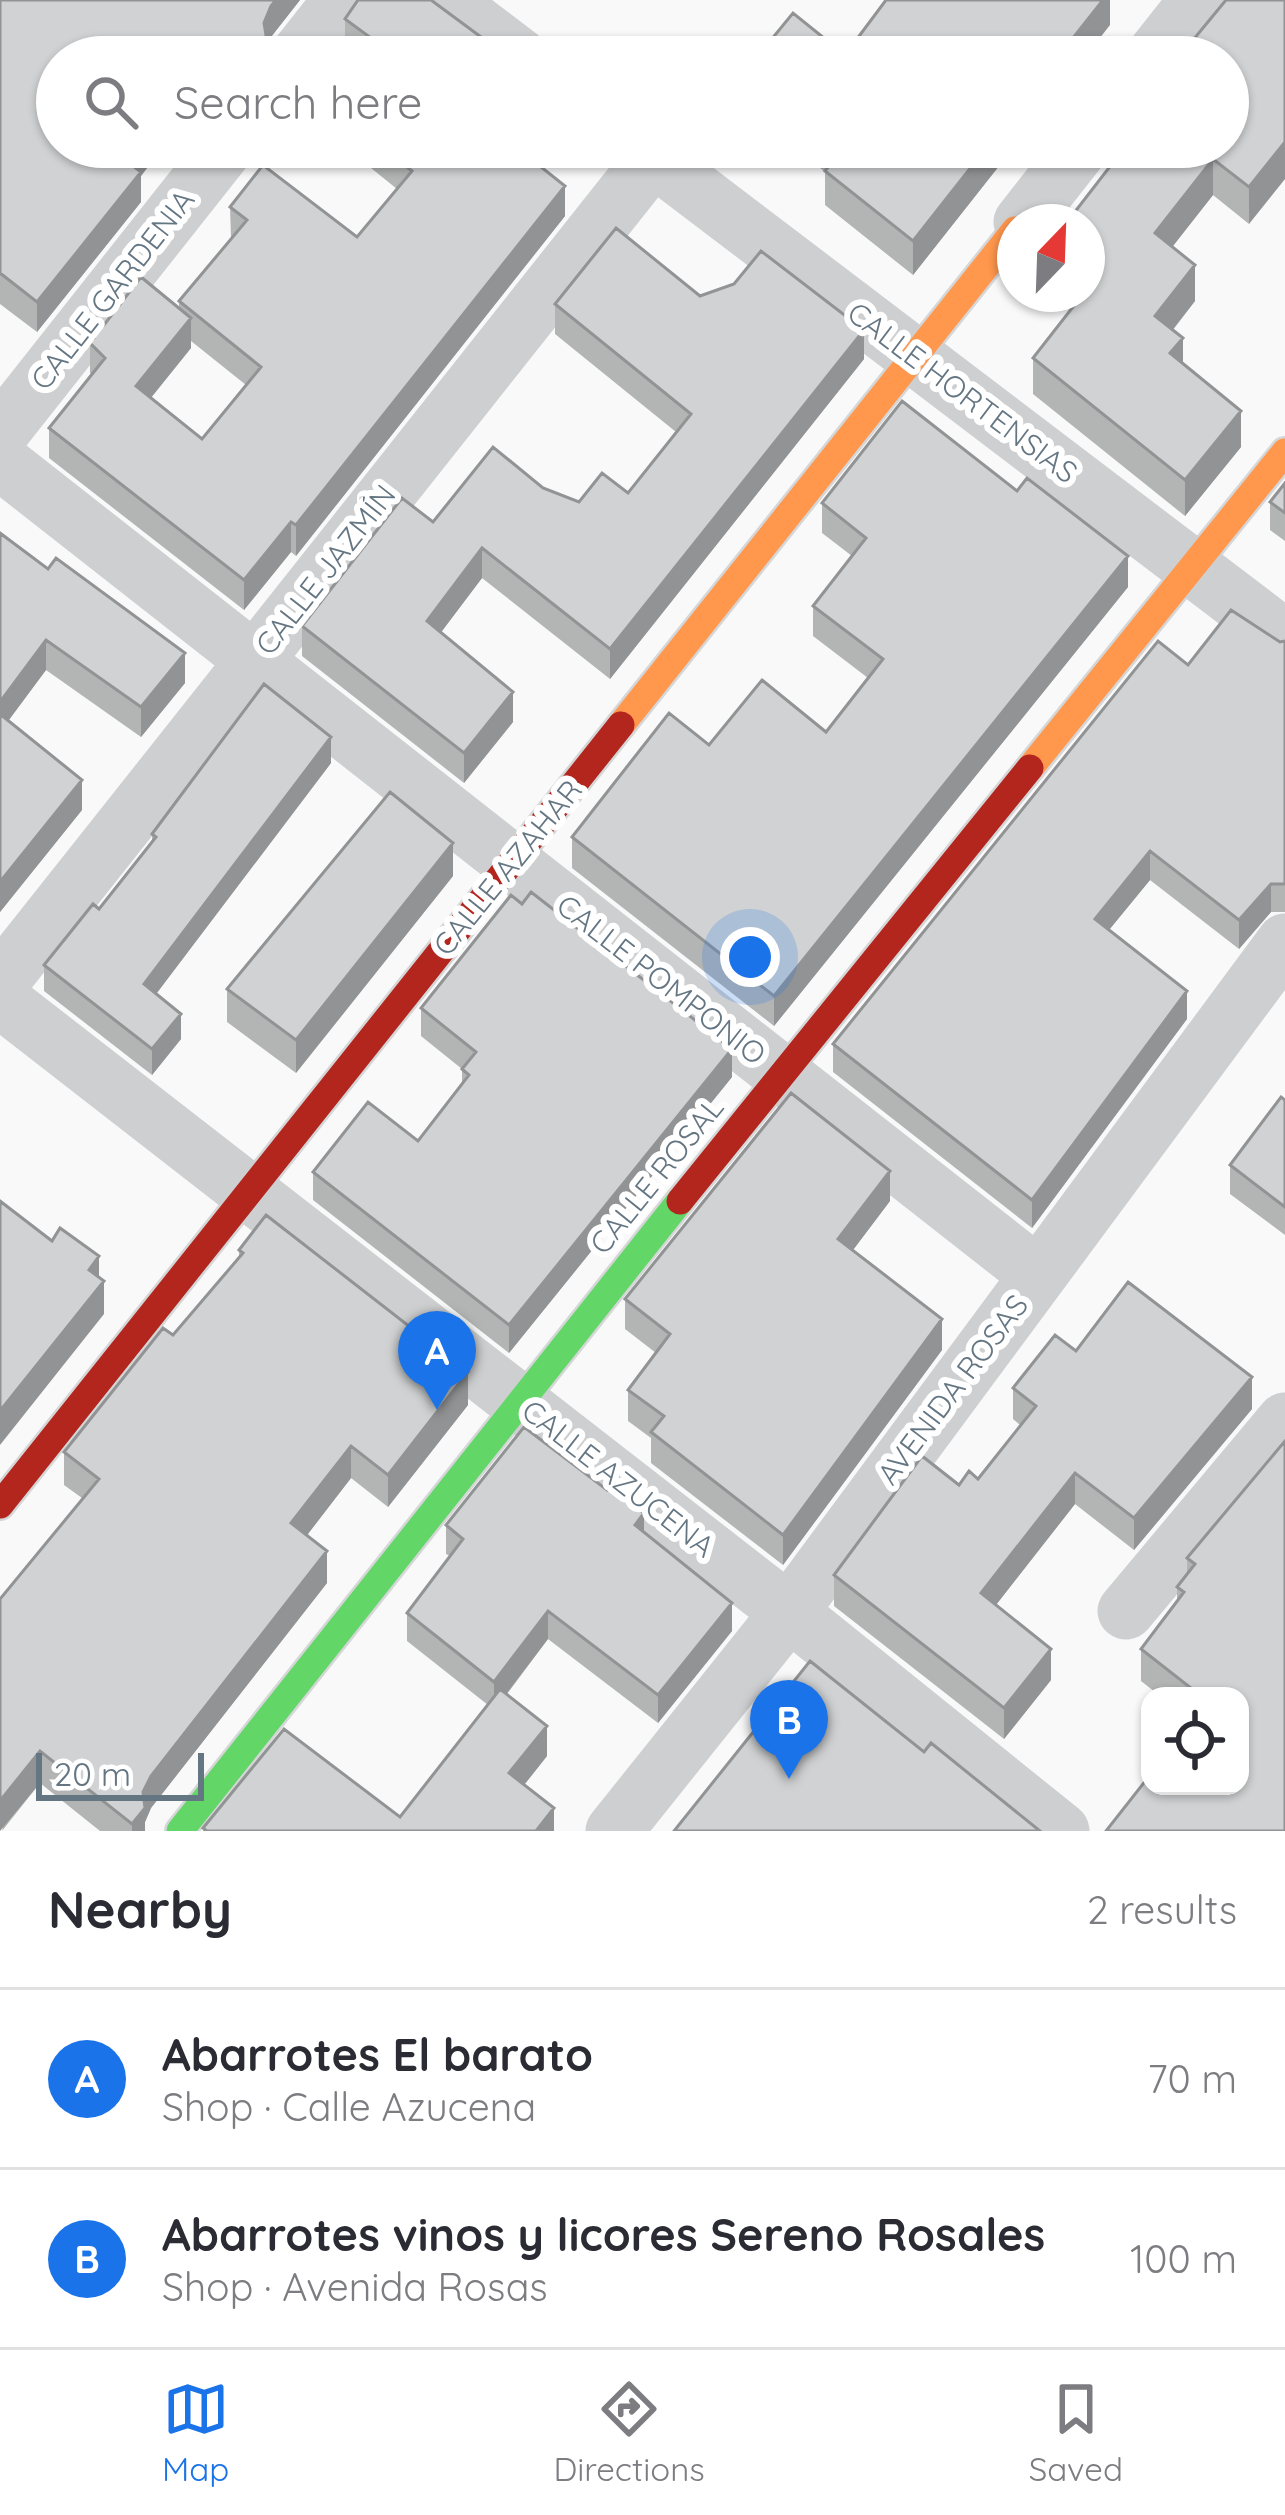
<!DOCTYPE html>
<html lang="en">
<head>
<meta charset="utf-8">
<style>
	:root { --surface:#fff; --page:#f2f2f3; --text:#2b2b33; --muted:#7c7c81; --line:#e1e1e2; --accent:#1a73e8 }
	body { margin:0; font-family:Quicksand,sans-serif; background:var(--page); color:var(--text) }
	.controls { position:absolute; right:36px; bottom:36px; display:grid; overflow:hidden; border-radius:24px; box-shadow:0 3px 9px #0004 }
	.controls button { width:108px; height:108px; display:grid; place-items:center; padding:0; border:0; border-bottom:3px solid var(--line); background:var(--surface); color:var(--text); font:60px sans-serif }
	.compass { position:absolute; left:997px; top:204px; width:108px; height:108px; border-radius:50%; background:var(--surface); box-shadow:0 3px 9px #0004; rotate:23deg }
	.scale { position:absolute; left:36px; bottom:30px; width:168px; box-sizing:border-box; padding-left:12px; border:6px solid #657683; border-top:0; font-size:33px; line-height:42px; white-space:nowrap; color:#657683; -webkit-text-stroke:9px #fff; paint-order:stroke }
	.you { position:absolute; left:750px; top:957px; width:42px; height:42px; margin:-30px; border:9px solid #fff; border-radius:50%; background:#1a73e8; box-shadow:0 0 0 18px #1a73e833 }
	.badge { display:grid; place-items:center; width:78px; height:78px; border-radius:50%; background:var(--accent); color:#fff; font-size:39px; font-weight:700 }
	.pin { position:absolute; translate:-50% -99px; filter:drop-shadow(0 3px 6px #0008) }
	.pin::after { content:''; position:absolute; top:63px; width:42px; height:36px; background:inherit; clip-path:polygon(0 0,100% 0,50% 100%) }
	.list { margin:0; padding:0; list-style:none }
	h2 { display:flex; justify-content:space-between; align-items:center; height:156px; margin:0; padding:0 48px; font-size:51px }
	h2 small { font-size:39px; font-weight:400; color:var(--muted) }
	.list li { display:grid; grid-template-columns:78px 1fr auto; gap:36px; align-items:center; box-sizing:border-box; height:180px; padding:0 48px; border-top:3px solid var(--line) }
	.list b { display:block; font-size:45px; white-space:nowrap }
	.list p { margin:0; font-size:39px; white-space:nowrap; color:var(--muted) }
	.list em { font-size:39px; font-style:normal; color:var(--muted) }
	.icon { flex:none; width:66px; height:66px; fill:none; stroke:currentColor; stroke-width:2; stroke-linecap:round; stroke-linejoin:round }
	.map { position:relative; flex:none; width:1285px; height:1831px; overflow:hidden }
	.search { position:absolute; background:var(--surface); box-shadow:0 3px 9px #0004; left:36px; right:36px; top:36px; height:132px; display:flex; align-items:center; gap:30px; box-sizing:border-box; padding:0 42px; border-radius:66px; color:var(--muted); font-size:45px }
	.sheet { height:516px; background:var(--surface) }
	nav { display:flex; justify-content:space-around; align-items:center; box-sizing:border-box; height:168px; border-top:3px solid var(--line); background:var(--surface); font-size:33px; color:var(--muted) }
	nav a { display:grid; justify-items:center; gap:6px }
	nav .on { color:var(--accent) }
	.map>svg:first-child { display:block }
</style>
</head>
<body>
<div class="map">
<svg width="1285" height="1831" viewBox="0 0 1285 1831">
	<rect width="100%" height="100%" fill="#f9f9f9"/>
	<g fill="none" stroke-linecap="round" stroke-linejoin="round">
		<defs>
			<path id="fast" d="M 180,1831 L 680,1201"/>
			<path id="slow" d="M 621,725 L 1015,230
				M 1030,768 L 1285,452"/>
			<path id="jam" d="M 680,1201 L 1030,768
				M 0,1505 L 621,725"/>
		</defs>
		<use href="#fast" stroke="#d5d6d7" stroke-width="32"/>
		<use href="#slow" stroke="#d5d6d7" stroke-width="32"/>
		<use href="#jam" stroke="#d5d6d7" stroke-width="32"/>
		<path stroke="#cecfd0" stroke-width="57" d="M 445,0 L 520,57
			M 297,57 L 342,0
			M 1153,57 L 1198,0
			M 639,147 L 1285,638
			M 1022,222 L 1081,147
			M 0,433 L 226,147
			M 0,461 L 1038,1275
			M 0,982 L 653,158
			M 0,999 L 789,1612 L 1061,1831
			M 1126,1611 L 1285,1421
			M 614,1831 L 789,1612 L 1285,942"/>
		<use href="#fast" stroke="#63d668" stroke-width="27"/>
		<use href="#slow" stroke="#ff974d" stroke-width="27"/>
		<use href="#jam" stroke="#b3261e" stroke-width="27"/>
	</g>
	<path fill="#b3b5b5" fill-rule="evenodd" d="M 0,0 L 300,0 L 271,37 L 267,46 L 267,57 L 57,57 L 57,147 L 163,147 L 141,176 L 141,202 L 37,332 L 0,304 Z
		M 1285,0 L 1249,224 L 1213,195 L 1172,247 L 1195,301 L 1173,330 L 1183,363 L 1241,447 L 1185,516 L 1033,394 L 1033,358 L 1087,294 L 1087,222 Z
		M 345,19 L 508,57 L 356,57 L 345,49 Z
		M 345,147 L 516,147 L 565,216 L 296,556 L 291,552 L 244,610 L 49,458 L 49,428 L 91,374 L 90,373 L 90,343 L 179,308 L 179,301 L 231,238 L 230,207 L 357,237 L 397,189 ZM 191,341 L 246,385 L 202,439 L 151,398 L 191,348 Z
		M 794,147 L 1014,147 L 913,275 L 825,205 L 825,172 Z
		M 700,296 L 864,359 L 610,679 L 482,578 L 441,632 L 513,722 L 464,783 L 302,656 L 302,626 L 543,488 L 579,502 L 628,493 L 676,432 L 555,334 L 555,304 Z
		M 1285,483 L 1285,541 L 1270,530 L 1270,502 Z
		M 822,503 L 1128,587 L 774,1026 L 572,868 L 572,837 L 709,745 L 826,732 L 868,678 L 813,636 L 813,606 L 852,556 L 822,533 Z
		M 0,533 L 185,683 L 141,737 L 46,670 L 8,721 L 82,810 L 0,912 Z
		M 1285,641 L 1285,912 L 1271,912 L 1239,949 L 1150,880 L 1109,930 L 1187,1019 L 1032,1228 L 833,1072 L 833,1044 L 1188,665 Z
		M 331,763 L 156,994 L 181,1039 L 152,1075 L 44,991 L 44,965 L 99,909 L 152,842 L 152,834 Z
		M 453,876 L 296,1073 L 227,1022 L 227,989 Z
		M 421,1008 L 732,1077 L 509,1353 L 313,1200 L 313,1172 L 418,1141 L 462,1085 L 462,1069 L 421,1036 Z
		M 1285,1100 L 1285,1235 L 1230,1194 L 1230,1165 Z
		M 890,1201 L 852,1251 L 942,1350 L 783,1565 L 651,1463 L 651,1438 L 628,1421 L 628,1390 L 656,1353 L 625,1329 L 625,1299 Z
		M 239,1250 L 468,1405 L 388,1507 L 351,1478 L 307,1535 L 327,1583 L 151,1808 L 145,1822 L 145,1831 L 100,1831 L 40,1783 L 2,1831 L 82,1498 L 64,1485 L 64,1452 L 173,1335 L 239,1258 Z
		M 1076,1351 L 1252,1409 L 1134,1550 L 1075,1504 L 996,1605 L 1051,1680 L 1004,1739 L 834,1606 L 834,1575 L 959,1485 L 978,1479 L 1020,1425 L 1013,1419 L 1013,1388 Z
		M 1285,1441 L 1240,1696 L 1160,1696 L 1141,1681 L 1141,1649 L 1177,1602 L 1177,1587 L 1187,1574 L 1187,1558 Z
		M 446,1525 L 644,1533 L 732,1631 L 658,1723 L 548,1639 L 507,1694 L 547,1756 L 524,1785 L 554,1831 L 203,1831 L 203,1828 L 400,1817 L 488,1705 L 407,1641 L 407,1613 L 450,1556 L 446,1554 Z"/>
	<path fill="#929394" d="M 276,0 L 300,0 L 271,37 L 267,46 L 267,57 L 255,57 L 264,23 L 271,6 Z
		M 1103,0 L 1110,0 L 1110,25 L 1085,57 L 1058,57 Z
		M 1285,142 L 1285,179 L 1249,224 L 1249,187 Z
		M 140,147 L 163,147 L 141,176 L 141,202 L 37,332 L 37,302 Z
		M 987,147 L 1014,147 L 913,275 L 913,241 Z
		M 1213,159 L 1213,195 L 1155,269 L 1155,233 Z
		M 565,186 L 565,216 L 296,556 L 296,525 Z
		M 1195,265 L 1195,301 L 1155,352 L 1155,316 Z
		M 191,318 L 191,348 L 136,416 L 136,386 Z
		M 864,330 L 864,359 L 610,679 L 610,649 Z
		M 1183,338 L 1183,375 L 1170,353 Z
		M 1241,411 L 1241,447 L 1185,516 L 1185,480 Z
		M 291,522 L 291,552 L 244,610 L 244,580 Z
		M 482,548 L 482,578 L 427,651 L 427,621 Z
		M 1128,556 L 1128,587 L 774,1026 L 774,996 Z
		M 46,640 L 46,670 L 0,732 L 0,702 Z
		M 185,653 L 185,683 L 141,737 L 141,707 Z
		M 513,692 L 513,722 L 464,783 L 464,753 Z
		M 331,737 L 331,763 L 144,1010 L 144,984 Z
		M 82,780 L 82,810 L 0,912 L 0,882 Z
		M 453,843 L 453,876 L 296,1073 L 296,1040 Z
		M 1150,851 L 1150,880 L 1095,947 L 1095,919 Z
		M 1271,884 L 1271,912 L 1239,949 L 1239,920 Z
		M 1187,991 L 1187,1019 L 1032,1228 L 1032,1200 Z
		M 181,1014 L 181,1039 L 152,1075 L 152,1049 Z
		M 732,1049 L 732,1077 L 509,1353 L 509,1325 Z
		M 890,1171 L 890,1201 L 838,1270 L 838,1239 Z
		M 99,1256 L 99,1287 L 104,1281 L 104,1314 L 0,1445 L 0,1411 Z
		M 942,1319 L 942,1350 L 783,1565 L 783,1535 Z
		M 468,1372 L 468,1405 L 388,1507 L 388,1475 Z
		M 1252,1377 L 1252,1409 L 1134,1550 L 1134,1518 Z
		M 351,1446 L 351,1478 L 291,1556 L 291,1523 Z
		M 1075,1473 L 1075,1504 L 981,1624 L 981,1593 Z
		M 644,1513 L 644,1541 L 635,1525 Z
		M 327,1551 L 327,1583 L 151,1808 L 145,1822 L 145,1831 L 132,1831 L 132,1824 L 151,1776 Z
		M 732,1603 L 732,1631 L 658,1723 L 658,1695 Z
		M 548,1611 L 548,1639 L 494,1710 L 494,1682 Z
		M 1051,1649 L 1051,1680 L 1004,1739 L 1004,1708 Z
		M 547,1726 L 547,1756 L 509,1804 L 509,1773 Z
		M 40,1751 L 40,1783 L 0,1831 L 0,1801 Z
		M 554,1808 L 554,1831 L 536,1831 Z"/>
	<path fill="#d0d2d3" stroke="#929394" stroke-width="3" d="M 0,0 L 276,0 L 271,6 L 264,23 L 267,41 L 255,57 L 57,57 L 57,147 L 140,147 L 128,162 L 141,172 L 37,302 L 0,273 Z
		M 358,0 L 431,0 L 508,57 L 393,57 L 394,55 L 345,19 Z
		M 886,0 L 1103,0 L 1058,57 L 757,57 L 793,13 L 845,55 Z
		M 1226,0 L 1285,0 L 1285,142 L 1249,187 L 1213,159 L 1155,233 L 1195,265 L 1155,316 L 1183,338 L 1170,353 L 1241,411 L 1185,480 L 1033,358 L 1083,294 L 1087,294 L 1087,289 L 1102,269 L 1087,257 L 1087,222 L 1067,222 L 1125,147 L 1228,147 L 1228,57 L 1179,57 Z
		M 382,147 L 516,147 L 565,186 L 296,525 L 291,522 L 244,580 L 49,428 L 105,358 L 90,343 L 141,277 L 191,318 L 136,386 L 202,439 L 261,367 L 179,301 L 247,220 L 230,207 L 263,165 L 357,237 L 412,171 Z
		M 836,147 L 987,147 L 913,241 L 825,171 L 841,151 Z
		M 616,228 L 700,296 L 734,284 L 761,251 L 864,330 L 610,649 L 482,548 L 427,621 L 513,692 L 464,753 L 302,626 L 402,498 L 433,522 L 493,447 L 543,488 L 579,502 L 602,473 L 628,493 L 691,414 L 555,304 Z
		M 902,401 L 1017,491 L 1027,478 L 1128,556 L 774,996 L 572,837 L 669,713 L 709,745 L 762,680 L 826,732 L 883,659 L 813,606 L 866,538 L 822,503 Z
		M 1285,483 L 1285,513 L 1270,502 Z
		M 0,533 L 48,569 L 56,558 L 185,653 L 141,707 L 46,640 L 0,702 Z
		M 1231,610 L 1280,642 L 1285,641 L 1285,884 L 1271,884 L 1239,920 L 1150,851 L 1095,919 L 1187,991 L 1032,1200 L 833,1044 L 1158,641 L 1188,665 Z
		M 264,684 L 331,737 L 144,984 L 181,1014 L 152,1049 L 44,965 L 93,904 L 99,909 L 156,837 L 152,834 Z
		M 0,714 L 82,780 L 0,882 Z
		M 390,792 L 453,843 L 296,1040 L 227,989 Z
		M 531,892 L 732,1049 L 509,1325 L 313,1172 L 368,1102 L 418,1141 L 469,1075 L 462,1069 L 476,1052 L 421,1008 L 511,895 L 522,904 Z
		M 791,1093 L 890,1171 L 838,1239 L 942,1319 L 783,1535 L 651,1432 L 664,1416 L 628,1390 L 670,1334 L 625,1299 Z
		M 1281,1097 L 1285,1100 L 1285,1207 L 1230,1165 Z
		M 0,1201 L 52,1241 L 60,1228 L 99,1256 L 89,1270 L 104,1281 L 0,1411 Z
		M 266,1215 L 468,1372 L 388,1475 L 351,1446 L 291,1523 L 327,1551 L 151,1776 L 143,1792 L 145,1808 L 132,1824 L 40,1751 L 0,1801 L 0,1599 L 99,1479 L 64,1452 L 163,1328 L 173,1335 L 243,1253 L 239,1250 Z
		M 1128,1282 L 1252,1377 L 1134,1518 L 1075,1473 L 981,1593 L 1051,1649 L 1004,1708 L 834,1575 L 922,1456 L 959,1485 L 969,1471 L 978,1479 L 1036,1406 L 1013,1388 L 1055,1335 L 1076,1351 Z
		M 524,1427 L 607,1490 L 610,1486 L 644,1513 L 635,1525 L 732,1603 L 658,1695 L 548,1611 L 494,1682 L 407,1613 L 463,1539 L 446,1525 Z
		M 1285,1441 L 1285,1831 L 1106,1831 L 1150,1775 L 1150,1786 L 1240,1786 L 1240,1696 L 1201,1696 L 1141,1649 L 1184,1592 L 1177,1587 L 1195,1564 L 1187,1558 Z
		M 810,1661 L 924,1752 L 931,1743 L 1040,1831 L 674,1831 Z
		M 500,1689 L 547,1726 L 509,1773 L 554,1808 L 536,1831 L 207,1831 L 203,1828 L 284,1729 L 400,1817 Z"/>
	<g text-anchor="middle" stroke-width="12" stroke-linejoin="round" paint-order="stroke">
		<g font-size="30" fill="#657683" stroke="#fff">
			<text transform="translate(113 290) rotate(-52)" y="10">CALLE GARDENIA</text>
			<text transform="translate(962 393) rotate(37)" y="10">CALLE HORTENSIAS</text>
			<text transform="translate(326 570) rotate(-52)" y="10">CALLE JAZMÍN</text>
			<text transform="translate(508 868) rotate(-51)" y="10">CALLE AZAHAR</text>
			<text transform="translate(661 980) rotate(38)" y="10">CALLE POMPONIO</text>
			<text transform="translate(657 1176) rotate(-51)" y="10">CALLE ROSAL</text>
			<text transform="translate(953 1390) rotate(-53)" y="10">AVENIDA ROSAS</text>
			<text transform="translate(618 1479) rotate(38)" y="10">CALLE AZUCENA</text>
		</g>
	</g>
</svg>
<div class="controls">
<button><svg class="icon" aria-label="locate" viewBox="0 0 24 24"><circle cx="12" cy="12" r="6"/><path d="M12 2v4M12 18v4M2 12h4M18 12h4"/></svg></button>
</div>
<svg class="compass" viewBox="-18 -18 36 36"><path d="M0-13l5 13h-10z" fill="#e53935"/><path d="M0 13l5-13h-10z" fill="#7c7c81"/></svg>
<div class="scale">20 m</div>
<div class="you"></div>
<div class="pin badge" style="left:437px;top:1410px">A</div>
<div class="pin badge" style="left:789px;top:1779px">B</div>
<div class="search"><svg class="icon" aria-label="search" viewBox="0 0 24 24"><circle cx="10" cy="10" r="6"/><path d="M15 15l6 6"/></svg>Search here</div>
</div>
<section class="sheet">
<h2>Nearby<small>2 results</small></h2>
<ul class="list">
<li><span class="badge">A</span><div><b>Abarrotes El barato</b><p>Shop · Calle Azucena</p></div><em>70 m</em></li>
<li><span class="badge">B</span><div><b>Abarrotes vinos y licores Sereno Rosales</b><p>Shop · Avenida Rosas</p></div><em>100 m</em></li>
</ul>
</section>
<nav>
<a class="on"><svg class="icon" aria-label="map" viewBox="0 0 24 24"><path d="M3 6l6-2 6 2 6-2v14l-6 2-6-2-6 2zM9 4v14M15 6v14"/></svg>Map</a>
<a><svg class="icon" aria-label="directions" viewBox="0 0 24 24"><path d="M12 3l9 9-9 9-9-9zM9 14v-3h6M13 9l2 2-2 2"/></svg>Directions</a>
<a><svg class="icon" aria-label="saved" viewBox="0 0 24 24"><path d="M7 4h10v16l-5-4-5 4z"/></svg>Saved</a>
</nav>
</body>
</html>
